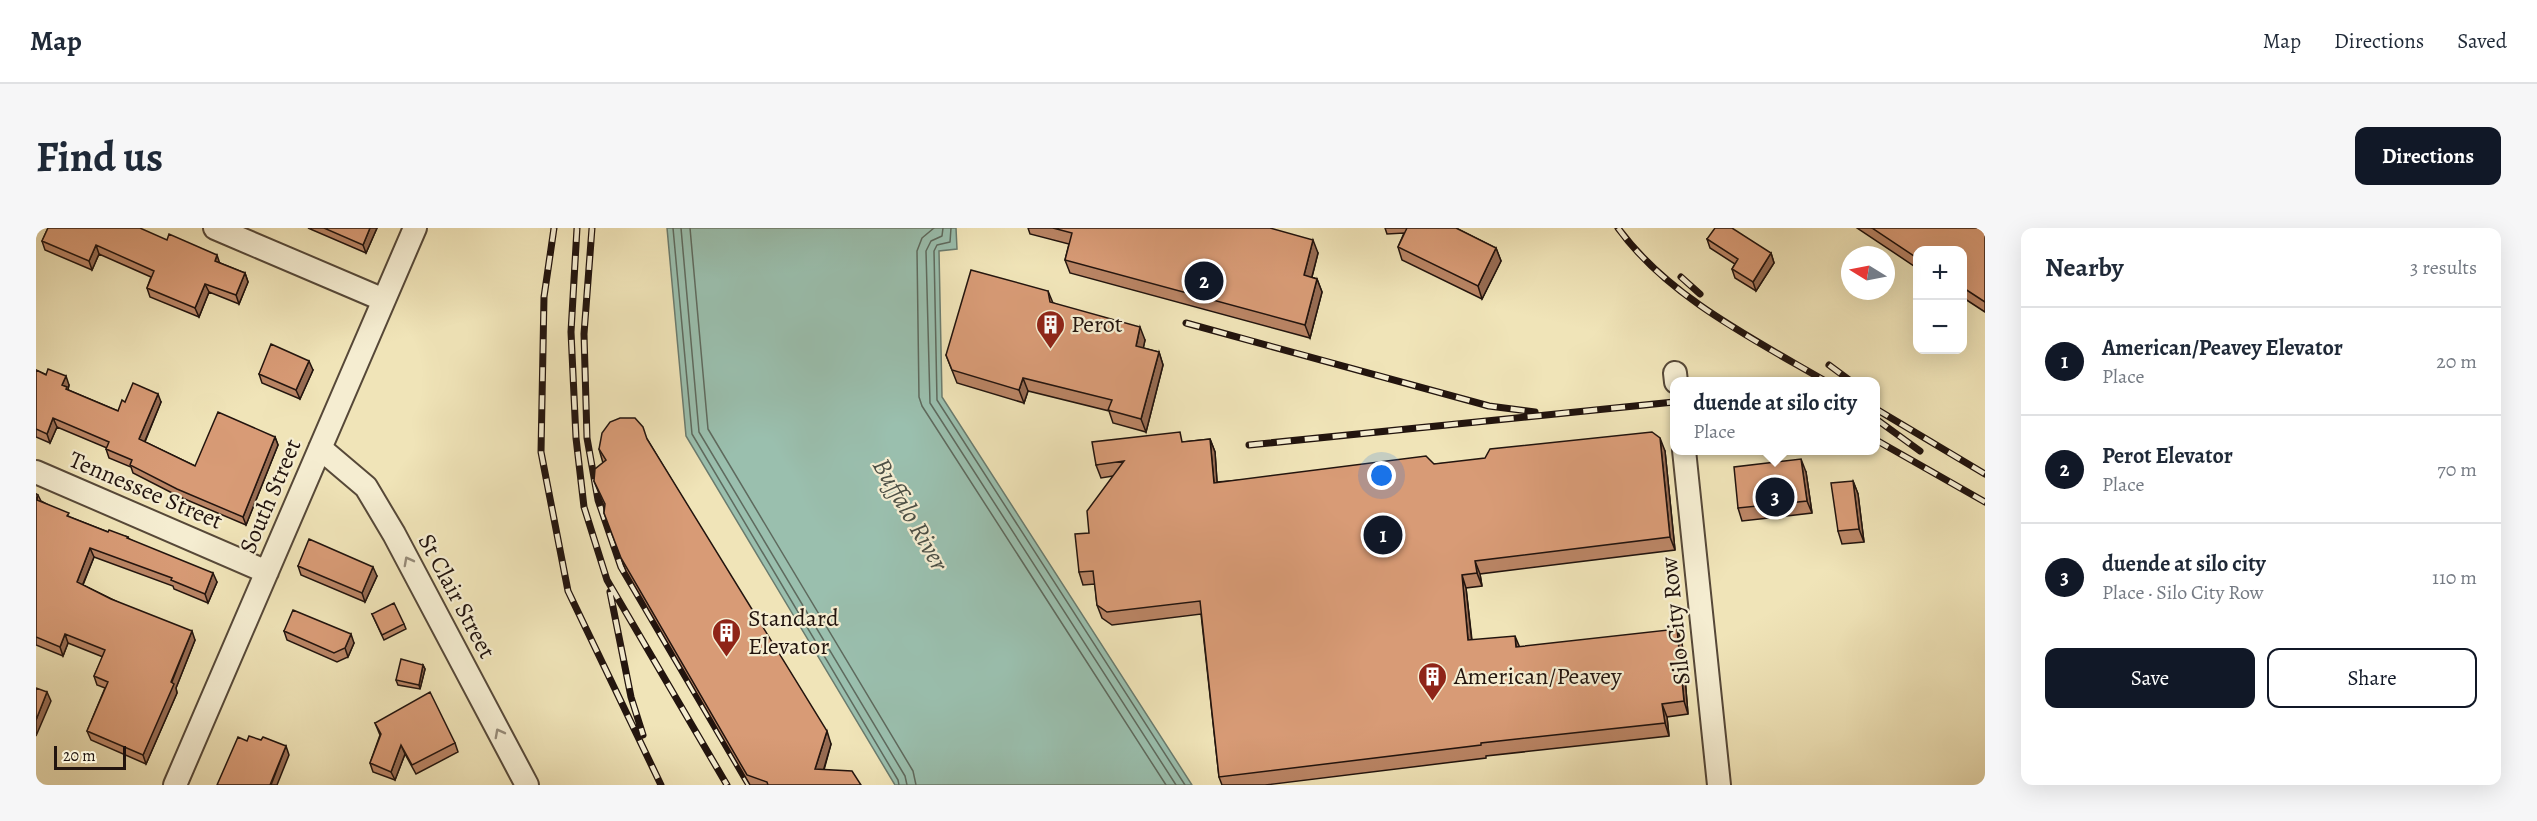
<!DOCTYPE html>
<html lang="en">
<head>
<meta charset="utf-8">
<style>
	:root { --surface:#fff; --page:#f6f6f7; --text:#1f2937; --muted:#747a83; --line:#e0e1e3; --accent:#111827 }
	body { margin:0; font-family:Alegreya,serif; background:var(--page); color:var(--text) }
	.controls { position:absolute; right:18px; top:18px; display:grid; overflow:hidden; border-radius:12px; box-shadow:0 6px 24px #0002 }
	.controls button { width:54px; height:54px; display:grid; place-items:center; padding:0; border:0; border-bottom:2px solid var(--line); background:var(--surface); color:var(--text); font:30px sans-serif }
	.compass { position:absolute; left:1805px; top:18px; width:54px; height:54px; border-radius:50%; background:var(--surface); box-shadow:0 6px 24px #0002; rotate:280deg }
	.scale { position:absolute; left:18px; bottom:15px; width:72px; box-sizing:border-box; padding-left:6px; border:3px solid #22140e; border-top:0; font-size:16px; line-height:21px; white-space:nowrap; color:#22140e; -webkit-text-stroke:4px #f5edd1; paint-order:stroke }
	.you { position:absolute; left:1346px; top:248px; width:21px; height:21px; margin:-15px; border:4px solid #fff; border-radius:50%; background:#1a73e8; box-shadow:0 0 0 9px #1a73e833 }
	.badge { display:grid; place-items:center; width:39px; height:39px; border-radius:50%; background:var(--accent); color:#fff; font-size:20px; font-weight:700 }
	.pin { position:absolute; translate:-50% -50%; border:3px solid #fff; box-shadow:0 2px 6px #0006 }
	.popup { position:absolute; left:1634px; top:149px; width:210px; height:78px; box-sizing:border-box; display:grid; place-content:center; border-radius:12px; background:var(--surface); filter:drop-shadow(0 2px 4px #0005); font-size:20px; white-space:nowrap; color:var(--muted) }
	.popup b { font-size:22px; color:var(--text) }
	.popup::after { content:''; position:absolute; left:50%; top:100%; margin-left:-12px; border:12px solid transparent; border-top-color:var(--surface) }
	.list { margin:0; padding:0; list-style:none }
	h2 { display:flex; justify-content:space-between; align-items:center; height:78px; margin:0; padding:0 24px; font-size:26px }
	h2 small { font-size:20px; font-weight:400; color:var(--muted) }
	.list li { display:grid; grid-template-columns:39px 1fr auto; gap:18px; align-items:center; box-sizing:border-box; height:108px; padding:0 24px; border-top:2px solid var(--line) }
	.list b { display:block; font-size:22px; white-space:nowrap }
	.list p { margin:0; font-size:20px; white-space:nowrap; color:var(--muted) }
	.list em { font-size:20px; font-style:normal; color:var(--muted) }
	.actions { display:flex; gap:12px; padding:18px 24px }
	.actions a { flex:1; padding:14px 0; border:2px solid var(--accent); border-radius:12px; text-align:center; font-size:21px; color:var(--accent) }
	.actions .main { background:var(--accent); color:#fff }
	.map { position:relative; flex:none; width:1949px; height:557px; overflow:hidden; border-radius:12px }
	header { display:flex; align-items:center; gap:36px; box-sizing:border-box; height:84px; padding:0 30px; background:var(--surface); border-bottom:2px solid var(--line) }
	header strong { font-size:28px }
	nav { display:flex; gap:33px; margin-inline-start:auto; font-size:21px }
	.intro { display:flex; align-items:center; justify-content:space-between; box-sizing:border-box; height:144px; padding:0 36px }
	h1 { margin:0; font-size:42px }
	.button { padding:15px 27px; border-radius:12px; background:var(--accent); color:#fff; font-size:21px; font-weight:700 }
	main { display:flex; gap:36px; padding:0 36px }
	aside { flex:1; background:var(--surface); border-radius:12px; box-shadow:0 6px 24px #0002 }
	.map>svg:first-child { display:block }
</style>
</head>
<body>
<header>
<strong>Map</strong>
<nav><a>Map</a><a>Directions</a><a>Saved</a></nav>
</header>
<div class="intro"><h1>Find us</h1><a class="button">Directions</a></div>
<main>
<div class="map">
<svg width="1949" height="557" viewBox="0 0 1949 557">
	<rect width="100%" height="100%" fill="#f0e4b8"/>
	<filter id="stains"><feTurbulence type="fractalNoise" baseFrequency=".00333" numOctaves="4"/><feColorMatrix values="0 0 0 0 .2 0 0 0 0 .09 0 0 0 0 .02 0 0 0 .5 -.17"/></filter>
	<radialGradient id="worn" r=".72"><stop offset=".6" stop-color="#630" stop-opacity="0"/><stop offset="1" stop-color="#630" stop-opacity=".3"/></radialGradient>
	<path fill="#9abfae" stroke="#6a7b6e" stroke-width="1.5" d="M 631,0 L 920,0 L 921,21 L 903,23 L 906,169 L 1156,557 L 859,557 L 650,208 Z"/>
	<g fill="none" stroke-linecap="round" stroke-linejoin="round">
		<path stroke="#5e6a5e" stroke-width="1.5" d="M 637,0 L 656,206 L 862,552 L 863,557
			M 645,0 L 663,204 L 869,548 L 871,557
			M 654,0 L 672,201 L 877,543 L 880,557
			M 898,0 L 886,10 L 881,23 L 883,169 L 886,178 L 1130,557
			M 907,0 L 906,8 L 895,13 L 890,23 L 894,175 L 1140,557
			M 915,0 L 914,14 L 901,17 L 898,23 L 901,172 L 1149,557"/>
		<defs>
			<path id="street" d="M 179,0 L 348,72
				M 1639,145 L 1640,154
				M 284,220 L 330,259 L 358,306 L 491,557
				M 1648,222 L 1683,557
				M 0,244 L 231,344
				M 139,557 L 379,0"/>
		</defs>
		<use href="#street" stroke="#564838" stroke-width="26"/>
		<use href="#street" stroke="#f5edd1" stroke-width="22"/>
		<defs>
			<path id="rail" d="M 518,0 L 508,69 L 505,224 L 532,363 L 625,557
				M 541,0 L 535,104 L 540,210 L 548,279 L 571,352 L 691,557
				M 556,0 L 548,106 L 551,210 L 562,272 L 585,339 L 713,557
				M 1582,0 C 1632,69 1719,112 1791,154
				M 1645,49 L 1664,66
				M 1150,95 L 1453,178 L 1499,184
				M 1793,137 L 1816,154
				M 1840,181 L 1949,246
				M 1840,191 L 1884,223
				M 1840,212 L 1949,274
				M 1213,217 L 1638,174
				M 574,364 L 595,469 L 607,507"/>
		</defs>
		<use href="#rail" stroke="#22140e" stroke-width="7"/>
		<use href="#rail" stroke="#f5edd1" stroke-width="4.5" stroke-dasharray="14" stroke-linecap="butt"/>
	</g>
	<path fill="#ba8565" stroke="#22140e" stroke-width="1.5" d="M 12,0 L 184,35 L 209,45 L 212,54 L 203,76 L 173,64 L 163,89 L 114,69 L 111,60 L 115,49 L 63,26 L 56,42 L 9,22 L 6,13 Z
		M 272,0 L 341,0 L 330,25 Z
		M 992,0 L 1234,0 L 1282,25 L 1276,49 L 1281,51 L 1286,64 L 1274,110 L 1034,45 L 1029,32 L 1033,16 L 994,6 Z
		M 1349,0 L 1420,0 L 1460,20 L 1465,33 L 1446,71 L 1366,32 L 1362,19 L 1368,5 L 1351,6 Z
		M 1821,0 L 1949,0 L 1949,84 L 1926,69 L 1926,22 L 1881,22 L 1881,40 Z
		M 1671,11 L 1735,25 L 1738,35 L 1720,63 L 1699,50 L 1696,41 L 1699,36 L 1674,20 Z
		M 1012,63 L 1017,75 L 1109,112 L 1107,120 L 1123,124 L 1127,137 L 1110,204 L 1077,195 L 1073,183 L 992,163 L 988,175 L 921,155 L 910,127 Z
		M 0,142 L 33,157 L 32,162 L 82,183 L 89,174 L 125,174 L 109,214 L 159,238 L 239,209 L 242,217 L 210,297 L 144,269 L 97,245 L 95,239 L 73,230 L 70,221 L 71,220 L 21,199 L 14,215 L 0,209 Z
		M 277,142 L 264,171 L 226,155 L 223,146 Z
		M 611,211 L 795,516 L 788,542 L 825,557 L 714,557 L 590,343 L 568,285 L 568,278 L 558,253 L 567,235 L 563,221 Z
		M 1174,211 L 1179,224 L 1181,254 L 1398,236 L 1629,223 L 1639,322 L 1444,346 L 1446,358 L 1430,360 L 1436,412 L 1484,419 L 1646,414 L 1652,486 L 1631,489 L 1633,508 L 1450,528 L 1450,530 L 1229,557 L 1186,557 L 1183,549 L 1165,386 L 1076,397 L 1066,390 L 1061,377 L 1059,356 L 1047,357 L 1043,344 L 1053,305 L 1077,248 L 1065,250 L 1060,237 L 1147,214 Z
		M 1770,244 L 1776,285 L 1706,293 L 1702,280 Z
		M 1817,253 L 1822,266 L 1828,314 L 1806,316 L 1802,303 Z
		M 0,266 L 2,267 L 5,273 L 34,289 L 72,304 L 92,309 L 93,311 L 181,354 L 172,375 L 138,361 L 137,358 L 58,329 L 47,357 L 159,412 L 140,460 L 141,465 L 110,536 L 55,512 L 51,503 L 69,460 L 61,457 L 58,448 L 67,429 L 32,415 L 27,428 L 0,417 Z
		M 262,338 L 341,348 L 329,374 L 265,347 Z
		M 336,386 L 368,396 L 370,401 L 348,412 Z
		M 248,403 L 318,415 L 312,429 L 301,434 L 251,412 Z
		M 387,437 L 389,441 L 384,461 L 362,457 L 360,452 Z
		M 339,495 L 419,515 L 422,524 L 380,546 L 369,526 L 359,552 L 337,544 L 334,535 L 344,507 Z"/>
	<path fill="#976c53" stroke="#22140e" stroke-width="1.5" d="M 334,0 L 341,0 L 330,25 L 327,17 Z
		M 1277,12 L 1282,25 L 1273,60 L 1268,47 Z
		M 60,17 L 63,26 L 56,42 L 53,33 Z
		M 1460,20 L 1465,33 L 1446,71 L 1442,58 Z
		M 1735,25 L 1738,35 L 1720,63 L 1717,54 Z
		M 181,27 L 184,36 L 179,33 Z
		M 209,45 L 212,54 L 203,76 L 200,67 Z
		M 1281,51 L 1286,64 L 1274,110 L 1269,97 Z
		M 169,56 L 173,64 L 163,89 L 159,80 Z
		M 1104,99 L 1109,112 L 1105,131 L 1100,118 Z
		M 1123,124 L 1127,137 L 1110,204 L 1105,191 Z
		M 273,133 L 277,142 L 264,171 L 260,162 Z
		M 30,148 L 33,157 L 32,161 L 34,167 L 26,157 Z
		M 987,150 L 992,163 L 988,175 L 983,162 Z
		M 122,166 L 125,174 L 106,220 L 103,211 Z
		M 17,190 L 21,199 L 14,215 L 11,206 Z
		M 239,209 L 242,217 L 210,297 L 207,289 Z
		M 1624,210 L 1629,223 L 1639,322 L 1634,309 Z
		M 1174,211 L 1179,224 L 1182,268 L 1178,255 Z
		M 1765,231 L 1770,244 L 1776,285 L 1771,273 Z
		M 1817,253 L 1822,266 L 1828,314 L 1823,301 Z
		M 54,320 L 58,329 L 44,363 L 41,354 Z
		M 1439,333 L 1444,346 L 1446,358 L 1441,345 Z
		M 337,339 L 341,348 L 329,374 L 326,365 Z
		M 177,345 L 181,354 L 172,375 L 169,366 Z
		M 1426,347 L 1430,360 L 1437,425 L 1432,412 Z
		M 1641,401 L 1646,414 L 1652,486 L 1648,473 Z
		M 156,403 L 159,412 L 140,460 L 141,465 L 110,536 L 107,527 Z
		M 29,406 L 32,415 L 27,428 L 24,419 Z
		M 315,406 L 318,415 L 312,429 L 309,420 Z
		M 1479,408 L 1484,420 L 1480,419 Z
		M 387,437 L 389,441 L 384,461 L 383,457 Z
		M 11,464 L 15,473 L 0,508 L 0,492 Z
		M 1626,476 L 1631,489 L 1633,508 L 1629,495 Z
		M 791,503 L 795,516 L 784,554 L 779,541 Z
		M 365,517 L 369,526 L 359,552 L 355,544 Z
		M 250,518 L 253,527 L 241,557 L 235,557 Z"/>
	<path fill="#d89b76" stroke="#22140e" stroke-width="1.5" d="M 12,0 L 104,0 L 131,12 L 133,6 L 181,27 L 179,33 L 209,45 L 200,67 L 169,56 L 159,80 L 111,60 L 118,43 L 60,17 L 53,33 L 6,13 Z
		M 288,0 L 334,0 L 327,17 Z
		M 1017,0 L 1234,0 L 1277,12 L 1268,47 L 1281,51 L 1269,97 L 1029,32 L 1036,5 Z
		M 1371,0 L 1420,0 L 1460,20 L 1442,58 L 1362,19 Z
		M 1679,0 L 1696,0 L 1735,25 L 1717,54 L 1696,41 L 1702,31 L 1671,11 Z
		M 1836,0 L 1949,0 L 1949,74 L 1926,59 L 1926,22 L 1881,22 L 1881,30 Z
		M 935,42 L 1012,63 L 1014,74 L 1104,99 L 1100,118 L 1123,124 L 1105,191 L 1072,182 L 1076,172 L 987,150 L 983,162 L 916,142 L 910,127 Z
		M 235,116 L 273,133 L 260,162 L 223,146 Z
		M 12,141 L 30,148 L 26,157 L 31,159 L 30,161 L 82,183 L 86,172 L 89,174 L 97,155 L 122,166 L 103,211 L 159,238 L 182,184 L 239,209 L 207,289 L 141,261 L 94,237 L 96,232 L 70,221 L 73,214 L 17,190 L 11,206 L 0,201 L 0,142 L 10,147 Z
		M 584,190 L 599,190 L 607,199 L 611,211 L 791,503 L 779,541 L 816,543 L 825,557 L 732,557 L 731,554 L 711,547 L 585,330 L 568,285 L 569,276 L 558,253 L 559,241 L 570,232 L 563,221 L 566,205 L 574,194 Z
		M 1144,204 L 1146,214 L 1174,211 L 1178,255 L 1390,228 L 1398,236 L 1449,230 L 1454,221 L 1616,204 L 1624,210 L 1634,309 L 1439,333 L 1441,345 L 1426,347 L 1432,412 L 1479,408 L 1480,419 L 1641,401 L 1648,473 L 1626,476 L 1629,495 L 1445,515 L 1445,517 L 1183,549 L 1164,373 L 1071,384 L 1061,377 L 1057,343 L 1043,344 L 1039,306 L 1053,305 L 1051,283 L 1088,233 L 1060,237 L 1056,214 Z
		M 1765,231 L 1771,273 L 1702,280 L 1698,239 Z
		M 1817,253 L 1823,301 L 1802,303 L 1795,255 Z
		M 0,266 L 2,267 L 1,272 L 33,285 L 31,288 L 72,304 L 73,302 L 92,309 L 91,310 L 177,345 L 169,366 L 135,352 L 136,350 L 54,320 L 41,354 L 75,371 L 156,403 L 135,454 L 138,456 L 107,527 L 51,503 L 72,454 L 58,448 L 69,422 L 29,406 L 24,419 L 0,409 Z
		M 273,311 L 337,339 L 326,365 L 262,338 Z
		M 358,375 L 368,396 L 346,407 L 336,386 Z
		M 257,382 L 315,406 L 309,420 L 298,425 L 248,403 Z
		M 365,431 L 387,437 L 383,457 L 360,452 Z
		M 0,460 L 11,464 L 0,492 Z
		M 394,464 L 419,515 L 376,537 L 365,517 L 355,544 L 334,535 L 345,506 L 339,495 Z
		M 213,508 L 225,512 L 227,509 L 250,518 L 234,557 L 235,557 L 181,557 L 202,509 L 211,513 Z"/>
	<defs><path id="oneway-chevron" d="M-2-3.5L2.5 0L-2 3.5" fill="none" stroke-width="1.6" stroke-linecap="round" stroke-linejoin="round" transform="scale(1.5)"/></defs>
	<g stroke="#968b79">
		<use href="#oneway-chevron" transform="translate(372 333) rotate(-118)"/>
		<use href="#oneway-chevron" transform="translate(463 505) rotate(-118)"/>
	</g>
	<defs>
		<symbol id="building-pin" viewBox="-11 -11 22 30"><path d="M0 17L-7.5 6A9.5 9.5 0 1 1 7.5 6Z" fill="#8f2418" stroke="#f5edd1"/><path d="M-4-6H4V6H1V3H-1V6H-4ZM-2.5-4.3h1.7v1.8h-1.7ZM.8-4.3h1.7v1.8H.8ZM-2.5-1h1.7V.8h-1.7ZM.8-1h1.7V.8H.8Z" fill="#fff"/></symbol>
	</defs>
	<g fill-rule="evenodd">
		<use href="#building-pin" x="998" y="80" width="33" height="45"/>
		<use href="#building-pin" x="674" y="388" width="33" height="45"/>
		<use href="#building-pin" x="1380" y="432" width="33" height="45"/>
	</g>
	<g text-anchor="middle" stroke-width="4.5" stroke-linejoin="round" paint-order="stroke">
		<g font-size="24" fill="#22140e" stroke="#f5edd1" text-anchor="start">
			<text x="1035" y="104">Perot</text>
			<text x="712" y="398">Standard<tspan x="712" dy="28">Elevator</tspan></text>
			<text x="1418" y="456">American/Peavey</text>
		</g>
		<g font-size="24" fill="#22140e" stroke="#f5edd1">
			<text transform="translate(110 262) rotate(23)" y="8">Tennessee Street</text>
			<text transform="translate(234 268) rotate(-67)" y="8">South Street</text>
			<text transform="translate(421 368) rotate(62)" y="8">St Clair Street</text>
			<text transform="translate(1639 393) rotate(-96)" y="8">Silo City Row</text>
		</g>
		<g font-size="26" font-style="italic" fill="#4c5046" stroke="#f5edd1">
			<text transform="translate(875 286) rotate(60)" y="9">Buffalo River</text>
		</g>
	</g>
	<rect width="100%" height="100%" filter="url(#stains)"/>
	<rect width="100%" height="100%" fill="url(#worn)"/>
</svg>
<div class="controls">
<button>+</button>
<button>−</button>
</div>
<svg class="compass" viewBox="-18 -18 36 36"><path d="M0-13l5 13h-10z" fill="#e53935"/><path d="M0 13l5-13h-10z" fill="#747a83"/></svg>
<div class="scale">20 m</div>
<div class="you"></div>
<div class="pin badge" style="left:1347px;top:307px">1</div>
<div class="pin badge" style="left:1168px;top:53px">2</div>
<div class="pin badge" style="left:1739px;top:269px">3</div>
<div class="popup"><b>duende at silo city</b>Place</div>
</div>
<aside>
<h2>Nearby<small>3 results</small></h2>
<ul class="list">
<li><span class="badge">1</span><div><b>American/Peavey Elevator</b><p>Place</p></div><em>20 m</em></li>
<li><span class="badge">2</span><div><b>Perot Elevator</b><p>Place</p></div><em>70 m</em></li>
<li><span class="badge">3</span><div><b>duende at silo city</b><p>Place · Silo City Row</p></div><em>110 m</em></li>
</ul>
<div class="actions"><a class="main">Save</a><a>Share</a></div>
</aside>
</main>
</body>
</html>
